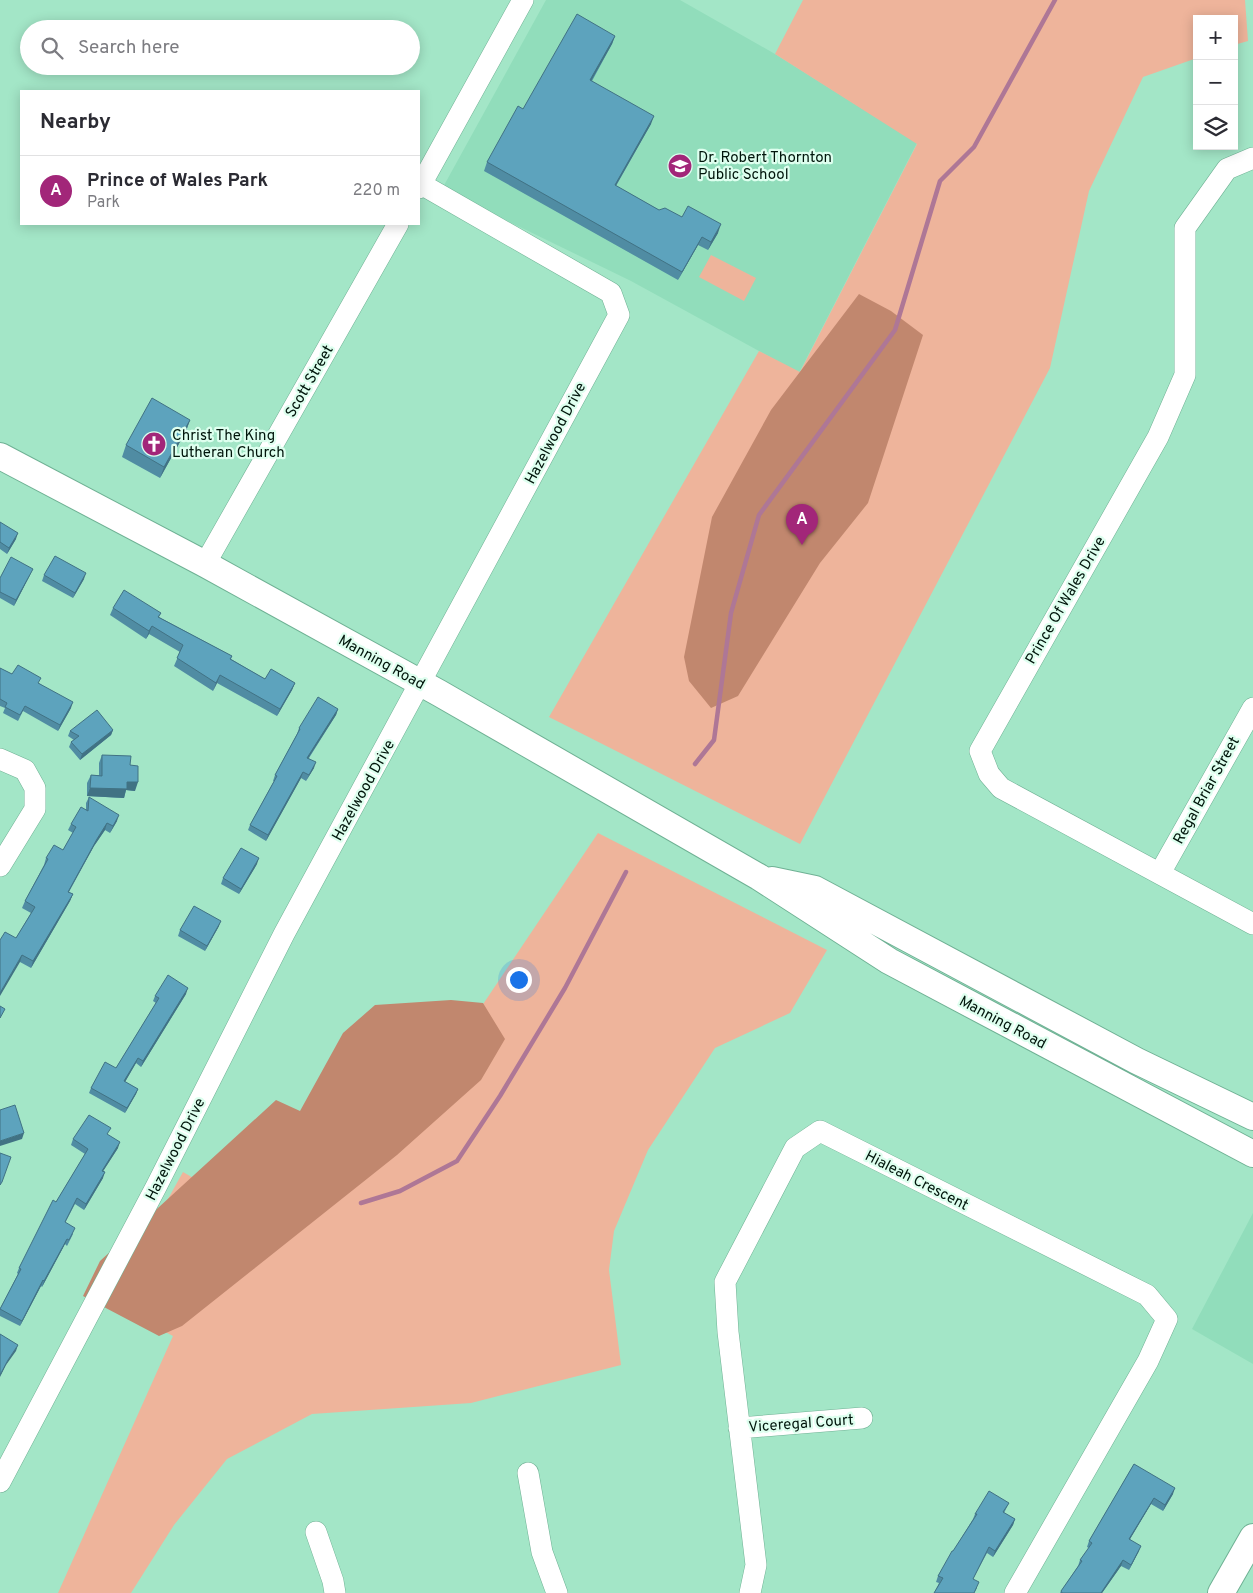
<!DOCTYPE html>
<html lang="en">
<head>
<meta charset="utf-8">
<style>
	:root { --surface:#fff; --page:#f2f2f3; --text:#2b2b33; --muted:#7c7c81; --line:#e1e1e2; --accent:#a22679 }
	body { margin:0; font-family:Overpass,sans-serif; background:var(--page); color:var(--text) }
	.controls { position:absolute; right:15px; top:15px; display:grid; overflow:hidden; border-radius:0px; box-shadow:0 2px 12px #0003 }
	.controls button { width:45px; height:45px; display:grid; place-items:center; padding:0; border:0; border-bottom:1px solid var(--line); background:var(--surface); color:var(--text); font:25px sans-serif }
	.you { position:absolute; left:518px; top:979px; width:18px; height:18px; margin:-12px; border:4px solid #fff; border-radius:50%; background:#1a73e8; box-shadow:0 0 0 8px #1a73e833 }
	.badge { display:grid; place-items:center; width:32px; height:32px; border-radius:50%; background:var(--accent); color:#fff; font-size:16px; font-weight:700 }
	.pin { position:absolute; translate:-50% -41px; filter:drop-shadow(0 1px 2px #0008) }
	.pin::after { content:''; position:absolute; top:26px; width:18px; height:15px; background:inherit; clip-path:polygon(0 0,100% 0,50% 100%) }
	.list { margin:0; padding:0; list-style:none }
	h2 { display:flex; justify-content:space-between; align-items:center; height:65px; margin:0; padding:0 20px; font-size:21px }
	h2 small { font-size:16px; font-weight:400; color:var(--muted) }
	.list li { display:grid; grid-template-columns:32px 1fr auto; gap:15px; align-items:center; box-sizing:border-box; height:70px; padding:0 20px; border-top:1px solid var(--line) }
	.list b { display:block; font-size:19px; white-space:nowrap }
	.list p { margin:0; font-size:16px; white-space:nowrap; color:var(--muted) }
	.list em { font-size:16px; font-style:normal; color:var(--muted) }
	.icon { flex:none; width:28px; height:28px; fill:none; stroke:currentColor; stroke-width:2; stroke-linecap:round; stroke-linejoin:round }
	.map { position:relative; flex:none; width:1253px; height:1593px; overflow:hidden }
	.search { position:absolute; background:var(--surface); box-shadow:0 2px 12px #0003; left:20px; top:20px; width:400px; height:55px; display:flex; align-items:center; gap:12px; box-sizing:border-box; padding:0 18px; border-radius:28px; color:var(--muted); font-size:19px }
	.panel { position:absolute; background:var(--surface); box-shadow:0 2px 12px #0003; left:20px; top:90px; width:400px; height:135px; border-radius:0px }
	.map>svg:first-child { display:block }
</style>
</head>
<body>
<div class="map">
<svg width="1253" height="1593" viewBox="0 0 1253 1593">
	<rect width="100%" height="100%" fill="#a3e6c7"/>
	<path fill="#91ddbb" d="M 546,0 L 680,0 L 775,54 L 917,143 L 799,373 L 631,281 L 442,189 Z
		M 1253,1213 L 1253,1364 L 1192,1329 Z"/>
	<path fill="#eeb49b" d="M 803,0 L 1245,0 L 1248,41 L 1234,45 L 1234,19 L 1197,19 L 1197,58 L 1143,77 L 1089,191 L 1050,368 L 800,844 L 549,717 L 759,351 L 800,372 L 917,144 L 775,54 Z
		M 711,255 L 756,278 L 744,301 L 699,277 Z
		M 598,833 L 827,950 L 790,1013 L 715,1048 L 648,1150 L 614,1231 L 609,1270 L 621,1365 L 471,1403 L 312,1414 L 227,1459 L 174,1525 L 131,1593 L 58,1593 L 173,1336 L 110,1303 L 183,1172 L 264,1219 L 463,1034 Z"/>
	<path fill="#c1876e" d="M 859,294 L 891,311 L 923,335 L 868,503 L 820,563 L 738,696 L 711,708 L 689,681 L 684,657 L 712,517 L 771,410 Z
		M 451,1000 L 483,1003 L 505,1039 L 481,1080 L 397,1155 L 182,1326 L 159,1336 L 83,1296 L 100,1261 L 276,1100 L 300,1111 L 343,1033 L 375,1005 Z"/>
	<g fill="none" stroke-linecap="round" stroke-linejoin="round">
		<path stroke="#ae7796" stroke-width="4.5" d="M 695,764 L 714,740 L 731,613 L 759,515 L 895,330 L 940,181 L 974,147 L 1055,0
			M 361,1203 L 400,1191 L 457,1161 L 500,1096 L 565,988 L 626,872"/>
		<defs>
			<path id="minor" d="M 1253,158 L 1227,169 L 1185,228 L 1185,375 L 1158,437 L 980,751 L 989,774 L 1001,788 L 1253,924
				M 419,188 L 523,0
				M 205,564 L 398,224
				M 0,759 L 25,770 L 35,788 L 35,809 L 0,866
				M 1160,873 L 1253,708
				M 739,1428 L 862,1418
				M 528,1473 L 542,1552 L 557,1593
				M 0,1482 L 156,1187 L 284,934 L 619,315 L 611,293 L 421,184
				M 316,1532 L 333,1581 L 335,1593
				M 750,1593 L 756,1565 L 728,1332 L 725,1282 L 795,1148 L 820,1131 L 1147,1295 L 1167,1319 L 1148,1361 L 1015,1593"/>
			<path id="major" d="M 0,456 L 205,564 L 439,693 L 759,877 L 889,961 L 1253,1154
				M 772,880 L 815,889 L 1137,1061 L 1253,1117
				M 1221,1593 L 1253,1537"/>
		</defs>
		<use href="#minor" stroke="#6fb194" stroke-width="22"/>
		<use href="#major" stroke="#6fb194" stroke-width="28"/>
		<use href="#minor" stroke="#fff" stroke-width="21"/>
		<use href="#major" stroke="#fff" stroke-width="26"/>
	</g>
	<path fill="#508ca3" d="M 615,36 L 612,44 L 592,81 L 651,124 L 616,186 L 659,210 L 682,217 L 718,233 L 708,250 L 698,245 L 678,280 L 484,171 L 487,162 L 523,109 Z
		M 190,420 L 186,431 L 160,478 L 122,457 L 126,445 Z
		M 0,522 L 16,539 L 7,554 L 0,549 Z
		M 30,575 L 14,606 L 0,598 L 0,578 Z
		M 44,575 L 84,579 L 73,598 L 42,581 Z
		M 113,608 L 161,613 L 159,617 L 232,656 L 231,659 L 265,679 L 295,683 L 292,690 L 277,716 L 217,683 L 213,691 L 174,666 L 180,652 L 149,634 L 146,639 L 110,615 Z
		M 0,668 L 12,674 L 39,683 L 71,708 L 58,731 L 23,711 L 18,721 L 3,713 L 5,708 L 0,706 Z
		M 338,709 L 336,715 L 309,758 L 314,768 L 306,781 L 301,778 L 266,841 L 248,830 L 250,825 L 274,781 L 273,781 L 275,775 L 297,734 L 299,728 Z
		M 113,730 L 111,735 L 80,760 L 69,747 L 71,742 L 74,740 L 68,736 L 70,731 Z
		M 102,755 L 130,765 L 135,791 L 126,790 L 124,798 L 87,796 L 87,783 L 91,775 L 99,775 L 99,763 Z
		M 89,797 L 117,821 L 110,833 L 105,830 L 94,846 L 69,892 L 73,894 L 70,901 L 31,968 L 20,962 L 16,938 L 31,913 L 22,908 L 25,901 L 44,865 L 46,858 L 63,850 L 73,833 L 68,830 L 71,824 L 86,810 L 86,803 Z
		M 257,864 L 239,894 L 221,884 L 223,878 Z
		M 219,926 L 205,951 L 178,936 L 180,930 Z
		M 186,994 L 141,1067 L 136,1063 L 125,1082 L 138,1089 L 136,1094 L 125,1113 L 89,1093 L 91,1088 L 116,1068 L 156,1003 L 153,1001 L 155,996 Z
		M 108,1135 L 118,1148 L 103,1171 L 103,1178 L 84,1210 L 75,1204 L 65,1223 L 73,1234 L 67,1246 L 65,1244 L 42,1287 L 41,1286 L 20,1326 L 0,1316 L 0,1309 L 18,1274 L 17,1273 L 19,1268 L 56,1202 L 85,1154 L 71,1145 L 73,1139 Z
		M 1134,1464 L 1173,1494 L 1163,1511 L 1151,1504 L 1130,1539 L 1139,1551 L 1129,1570 L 1121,1566 L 1102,1593 L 1060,1593 L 1078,1566 L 1080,1560 L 1089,1548 L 1087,1547 L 1089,1541 Z
		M 1009,1503 L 1004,1513 L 1015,1519 L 1013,1525 L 993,1557 L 987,1553 L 973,1579 L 977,1588 L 974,1593 L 934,1593 L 939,1583 L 936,1582 L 938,1576 L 973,1519 L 975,1514 Z"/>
	<path fill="#417284" d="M 615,36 L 612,44 L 587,88 L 590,80 Z
		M 654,116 L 651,124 L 611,194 L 615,185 Z
		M 721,224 L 718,233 L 708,250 L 711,242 Z
		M 702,237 L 698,245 L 678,280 L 682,272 Z
		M 190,420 L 186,431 L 160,478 L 164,467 Z
		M 18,533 L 16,539 L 7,554 L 9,548 Z
		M 33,569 L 30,575 L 14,606 L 16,600 Z
		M 86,573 L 84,579 L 73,598 L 75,593 Z
		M 152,626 L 149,634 L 146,639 L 149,631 Z
		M 220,675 L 217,683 L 213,691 L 216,683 Z
		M 295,683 L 292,690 L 277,716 L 280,709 Z
		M 73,702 L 71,708 L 58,731 L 60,725 Z
		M 338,709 L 336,715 L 305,763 L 307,758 Z
		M 113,730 L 111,735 L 80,760 L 82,754 Z
		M 316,762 L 314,768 L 306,781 L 309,775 Z
		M 303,772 L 301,778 L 266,841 L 268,835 Z
		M 127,782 L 138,782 L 135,791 L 126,790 L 124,798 L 87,796 L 90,788 Z
		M 119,815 L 117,821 L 110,833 L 113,826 Z
		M 107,823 L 105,830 L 94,846 L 65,898 L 68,892 L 97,839 Z
		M 259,858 L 257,864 L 239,894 L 241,889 Z
		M 73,894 L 70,901 L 31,968 L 33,961 Z
		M 221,921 L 219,926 L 205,951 L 207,946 Z
		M 22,955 L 20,962 L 0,996 L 0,993 Z
		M 188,988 L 186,994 L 141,1067 L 143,1061 Z
		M 138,1058 L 136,1063 L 122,1087 L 124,1081 Z
		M 138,1089 L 136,1094 L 125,1113 L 127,1108 Z
		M 24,1133 L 22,1139 L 0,1146 L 0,1141 Z
		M 120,1142 L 118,1148 L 100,1176 L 102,1171 Z
		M 105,1172 L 103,1178 L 84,1210 L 86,1204 Z
		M 67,1239 L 65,1244 L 42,1287 L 44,1281 Z
		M 43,1280 L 41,1286 L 20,1326 L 22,1321 Z
		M 18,1345 L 16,1351 L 6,1365 L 0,1377 L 0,1375 L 8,1360 Z
		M 1175,1488 L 1173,1494 L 1163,1511 L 1165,1505 Z
		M 1154,1498 L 1151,1504 L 1127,1544 L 1129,1539 Z
		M 1015,1519 L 1013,1525 L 993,1557 L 995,1551 Z
		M 1141,1546 L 1139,1551 L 1129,1570 L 1131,1565 Z
		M 1123,1560 L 1121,1566 L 1102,1593 L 1101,1593 Z"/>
	<path fill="#5da3bd" stroke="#417284" d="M 577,14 L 615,36 L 590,80 L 654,116 L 615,185 L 659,210 L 665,208 L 682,217 L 688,206 L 721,224 L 711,242 L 702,237 L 682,272 L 487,162 L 518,106 L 523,109 Z
		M 152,398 L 190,420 L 164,467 L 126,445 Z
		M 0,522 L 18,533 L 9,548 L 0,542 Z
		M 55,556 L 86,573 L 75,593 L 44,575 Z
		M 11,557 L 33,569 L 16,600 L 0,592 L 0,578 Z
		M 124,590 L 161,613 L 158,617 L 232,656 L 230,659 L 265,679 L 271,669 L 295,683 L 280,709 L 220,675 L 216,683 L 177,658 L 183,645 L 152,626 L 149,631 L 113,608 Z
		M 18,665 L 41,678 L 38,683 L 73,702 L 60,725 L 25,706 L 20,715 L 5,707 L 7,703 L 0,699 L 0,668 L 12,674 Z
		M 318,697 L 338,709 L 307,758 L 316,762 L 309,775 L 303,772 L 268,835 L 250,825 L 277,776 L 275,775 L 300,729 L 299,728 Z
		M 97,710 L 113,730 L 82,754 L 71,742 L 79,736 L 70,731 Z
		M 102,755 L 131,756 L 130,765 L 138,766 L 138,782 L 127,782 L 127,789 L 90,788 L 91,775 L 102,776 Z
		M 89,797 L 119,815 L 113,826 L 107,823 L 97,839 L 68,892 L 73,894 L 33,961 L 22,955 L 0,993 L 0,940 L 5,932 L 16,938 L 35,907 L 25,901 L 48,859 L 46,858 L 54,845 L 63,850 L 76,827 L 71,824 L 81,807 L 88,811 Z
		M 241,848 L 259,858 L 241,889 L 223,878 Z
		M 194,906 L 221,921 L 207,946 L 180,930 Z
		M 168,975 L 188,988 L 143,1061 L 138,1058 L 124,1081 L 138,1089 L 127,1108 L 91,1088 L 105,1062 L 116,1068 L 159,998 L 155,996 Z
		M 0,1006 L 5,1009 L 0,1018 Z
		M 15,1105 L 24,1133 L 0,1141 L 0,1110 Z
		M 89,1115 L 111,1128 L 107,1134 L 120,1142 L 102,1171 L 105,1172 L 86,1204 L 77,1198 L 65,1222 L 75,1228 L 69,1240 L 67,1239 L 44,1281 L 43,1280 L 22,1321 L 0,1309 L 21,1269 L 19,1268 L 53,1200 L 56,1202 L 88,1149 L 73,1139 Z
		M 0,1153 L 11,1157 L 2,1182 L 0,1185 Z
		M 0,1334 L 18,1345 L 8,1360 L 0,1375 Z
		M 1134,1464 L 1175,1488 L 1165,1505 L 1154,1498 L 1129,1539 L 1141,1546 L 1131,1565 L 1123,1560 L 1101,1593 L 1062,1593 L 1061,1591 L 1082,1561 L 1080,1560 L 1092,1543 L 1089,1541 Z
		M 989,1491 L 1009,1503 L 1003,1512 L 1015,1519 L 995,1551 L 989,1547 L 973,1579 L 979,1582 L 974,1593 L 934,1593 L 943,1578 L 938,1576 L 952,1551 L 953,1551 L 977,1514 L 975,1514 Z"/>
	<defs>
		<symbol id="school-disc" viewBox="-11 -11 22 22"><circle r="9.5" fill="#a22679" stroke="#deffef"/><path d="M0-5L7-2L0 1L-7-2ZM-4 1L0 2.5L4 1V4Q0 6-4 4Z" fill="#fff"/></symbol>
		<symbol id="church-disc" viewBox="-11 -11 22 22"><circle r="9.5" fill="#a22679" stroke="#deffef"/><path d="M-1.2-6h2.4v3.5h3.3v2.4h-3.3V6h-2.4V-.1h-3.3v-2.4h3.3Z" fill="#fff"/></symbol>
	</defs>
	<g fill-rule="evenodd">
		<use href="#school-disc" x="666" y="152" width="28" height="28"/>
		<use href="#church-disc" x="140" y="430" width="28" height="28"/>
	</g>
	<g text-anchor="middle" stroke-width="4.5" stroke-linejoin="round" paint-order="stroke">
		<g font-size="15" fill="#00150b" stroke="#deffef" text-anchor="start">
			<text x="698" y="162">Dr. Robert Thornton<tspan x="698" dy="17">Public School</tspan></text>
			<text x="172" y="440">Christ The King<tspan x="172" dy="17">Lutheran Church</tspan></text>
		</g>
		<g font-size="15" fill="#00150b" stroke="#deffef">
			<text transform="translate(309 381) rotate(-60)" y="5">Scott Street</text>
			<text transform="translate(555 433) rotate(-62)" y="5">Hazelwood Drive</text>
			<text transform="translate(1065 600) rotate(-60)" y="5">Prince Of Wales Drive</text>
			<text transform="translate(382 662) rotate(29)" y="5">Manning Road</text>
			<text transform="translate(363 790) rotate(-61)" y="5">Hazelwood Drive</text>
			<text transform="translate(1206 790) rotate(-61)" y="5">Regal Briar Street</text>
			<text transform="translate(1003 1022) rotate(28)" y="5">Manning Road</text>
			<text transform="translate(175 1149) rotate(-63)" y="5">Hazelwood Drive</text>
			<text transform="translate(917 1180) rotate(27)" y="5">Hialeah Crescent</text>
			<text transform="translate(801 1423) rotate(-4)" y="5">Viceregal Court</text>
		</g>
	</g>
</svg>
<div class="controls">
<button>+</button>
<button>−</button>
<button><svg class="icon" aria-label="layers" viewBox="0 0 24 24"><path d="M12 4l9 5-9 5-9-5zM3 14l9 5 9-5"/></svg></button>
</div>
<div class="you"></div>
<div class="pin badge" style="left:802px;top:545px">A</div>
<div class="search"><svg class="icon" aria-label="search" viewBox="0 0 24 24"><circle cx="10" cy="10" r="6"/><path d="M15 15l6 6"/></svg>Search here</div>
<section class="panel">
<h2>Nearby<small></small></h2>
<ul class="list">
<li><span class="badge">A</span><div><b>Prince of Wales Park</b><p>Park</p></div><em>220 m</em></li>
</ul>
</section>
</div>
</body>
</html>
